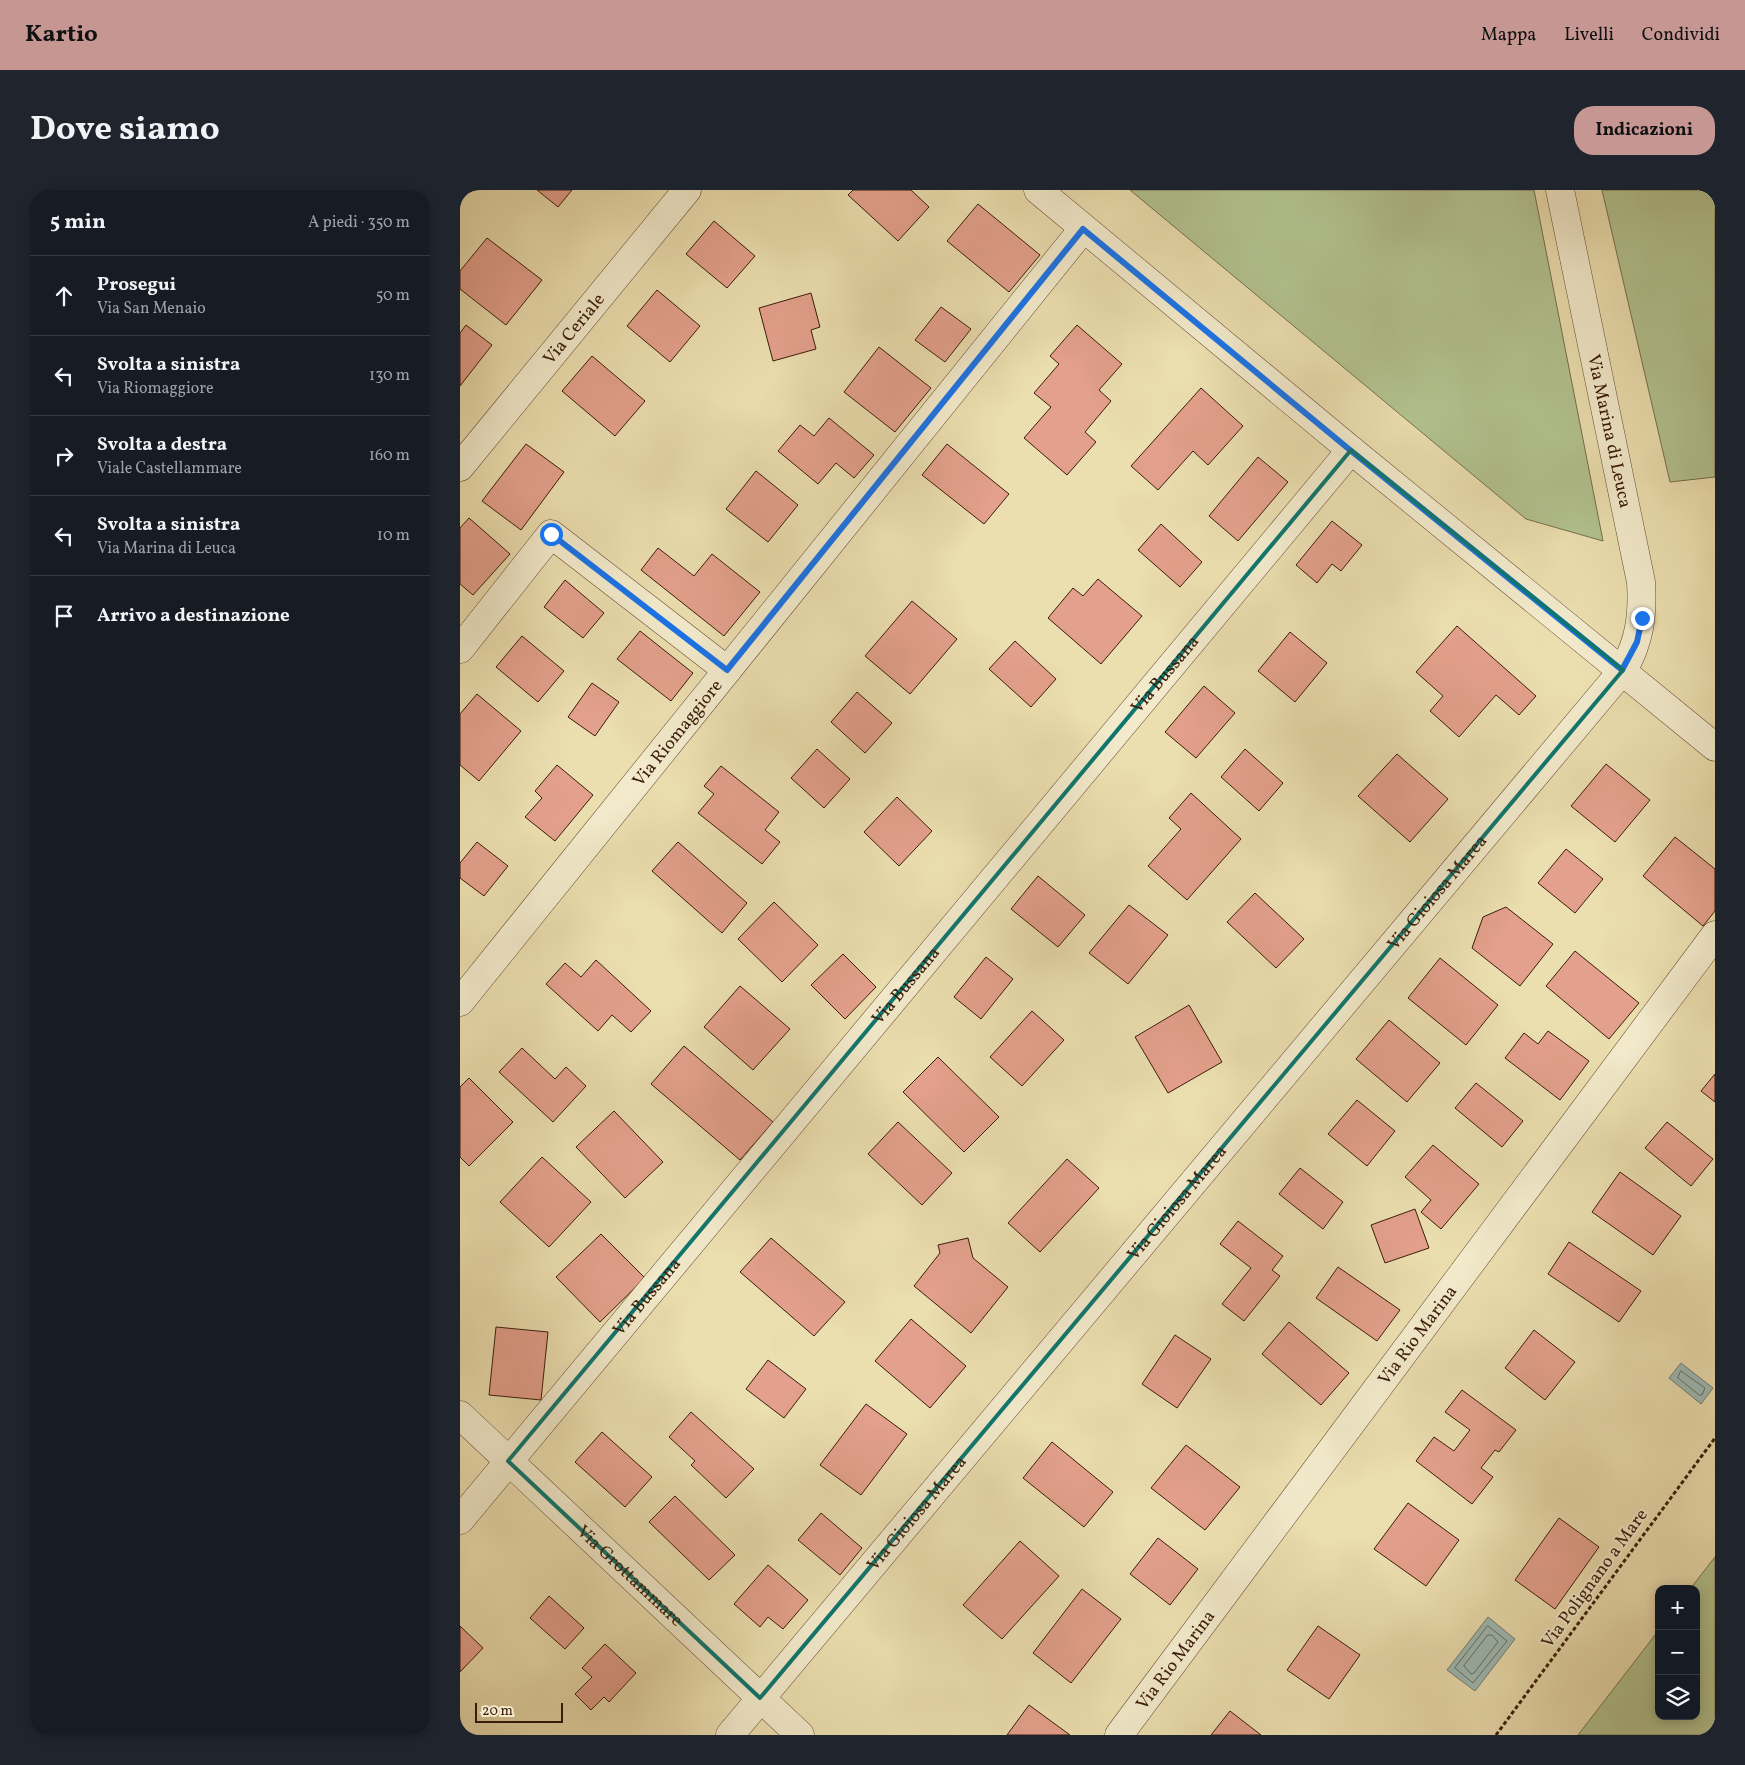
<!DOCTYPE html>
<html lang="it">
<head>
<meta charset="utf-8">
<style>
	:root { --surface:#171b24; --page:#20242c; --text:#f1f3f6; --muted:#9ea1a6; --line:#363941; --accent:#c59692 }
	body { margin:0; font-family:Vollkorn,serif; background:var(--page); color:var(--text) }
	.controls { position:absolute; right:15px; bottom:15px; display:grid; overflow:hidden; border-radius:10px; box-shadow:0 2px 12px #0003 }
	.controls button { width:45px; height:45px; display:grid; place-items:center; padding:0; border:0; border-bottom:1px solid var(--line); background:var(--surface); color:var(--text); font:25px sans-serif }
	.scale { position:absolute; left:15px; bottom:12px; width:88px; box-sizing:border-box; padding-left:5px; border:2px solid #3b1c0b; border-top:0; font-size:14px; line-height:18px; white-space:nowrap; color:#3b1c0b; -webkit-text-stroke:4px #f2eacb; paint-order:stroke }
	.stop { position:absolute; width:15px; height:15px; margin:-11px; border:4px solid #1a73e8; border-radius:50%; background:#fff }
	.stop.end { background:#1a73e8; border-color:#fff; box-shadow:0 1px 5px #0008 }
	.list { margin:0; padding:0; list-style:none }
	h2 { display:flex; justify-content:space-between; align-items:center; height:65px; margin:0; padding:0 20px; font-size:21px }
	h2 small { font-size:16px; font-weight:400; color:var(--muted) }
	.list li { display:grid; grid-template-columns:32px 1fr auto; gap:15px; align-items:center; box-sizing:border-box; height:80px; padding:0 20px; border-top:1px solid var(--line) }
	.list b { display:block; font-size:19px; white-space:nowrap }
	.list p { margin:0; font-size:16px; white-space:nowrap; color:var(--muted) }
	.list em { font-size:16px; font-style:normal; color:var(--muted) }
	.icon { flex:none; width:28px; height:28px; fill:none; stroke:currentColor; stroke-width:2; stroke-linecap:round; stroke-linejoin:round }
	.map { position:relative; flex:none; width:1255px; height:1545px; overflow:hidden; border-radius:20px }
	header { display:flex; align-items:center; gap:30px; box-sizing:border-box; height:70px; padding:0 25px; background:var(--accent); color:#111 }
	header strong { font-size:24px }
	nav { display:flex; gap:28px; margin-inline-start:auto; font-size:18px }
	.intro { display:flex; align-items:center; justify-content:space-between; box-sizing:border-box; height:120px; padding:0 30px }
	h1 { margin:0; font-size:35px }
	.button { padding:12px 22px; border-radius:20px; background:var(--accent); color:#111; font-size:18px; font-weight:700 }
	main { display:flex; gap:30px; padding:0 30px }
	aside { flex:1; background:var(--surface); border-radius:20px; box-shadow:0 2px 12px #0003 }
	.map>svg:first-child { display:block }
</style>
</head>
<body>
<header>
<strong>Kartio</strong>
<nav><a>Mappa</a><a>Livelli</a><a>Condividi</a></nav>
</header>
<div class="intro"><h1>Dove siamo</h1><a class="button">Indicazioni</a></div>
<main>
<aside>
<h2>5 min<small>A piedi · 350 m</small></h2>
<ul class="list">
<li><svg class="icon" aria-label="ahead" viewBox="0 0 24 24"><path d="M12 20V5M6 11l6-6 6 6"/></svg><div><b>Prosegui</b><p>Via San Menaio</p></div><em>50 m</em></li>
<li><svg class="icon" aria-label="left" viewBox="0 0 24 24"><path d="M17 20v-9H6M10 6l-5 5 5 5"/></svg><div><b>Svolta a sinistra</b><p>Via Riomaggiore</p></div><em>130 m</em></li>
<li><svg class="icon" aria-label="right" viewBox="0 0 24 24"><path d="M7 20v-9h11M14 6l5 5-5 5"/></svg><div><b>Svolta a destra</b><p>Viale Castellammare</p></div><em>160 m</em></li>
<li><svg class="icon" aria-label="left" viewBox="0 0 24 24"><path d="M17 20v-9H6M10 6l-5 5 5 5"/></svg><div><b>Svolta a sinistra</b><p>Via Marina di Leuca</p></div><em>10 m</em></li>
<li><svg class="icon" aria-label="arrive" viewBox="0 0 24 24"><path d="M6 21V4h12l-3 4 3 4H6"/></svg><div><b>Arrivo a destinazione</b></div></li>
</ul>
</aside>
<div class="map">
<svg width="1255" height="1545" viewBox="0 0 1255 1545">
	<rect width="100%" height="100%" fill="#ebdeaf"/>
	<filter id="stains"><feTurbulence type="fractalNoise" baseFrequency=".004" numOctaves="4"/><feColorMatrix values="0 0 0 0 .2 0 0 0 0 .09 0 0 0 0 .02 0 0 0 .5 -.17"/></filter>
	<radialGradient id="worn" r=".72"><stop offset=".6" stop-color="#630" stop-opacity="0"/><stop offset="1" stop-color="#630" stop-opacity=".3"/></radialGradient>
	<path fill="#b2c28f" stroke="#766f4d" d="M 670,0 L 1074,0 L 1143,351 L 1066,329 Z
		M 1142,0 L 1255,0 L 1255,287 L 1210,292 Z
		M 1255,1367 L 1255,1545 L 1118,1545 L 1199,1440 L 1199,1526 L 1236,1526 L 1236,1399 L 1230,1399 Z"/>
	<path fill="#9cbab5" stroke="#757b71" d="M 1221,1173 L 1253,1198 L 1241,1214 L 1209,1188 Z
		M 1028,1427 L 1055,1449 L 1015,1501 L 987,1480 Z"/>
	<g fill="none" stroke-linecap="round" stroke-linejoin="round">
		<path stroke="#6c6b60" stroke-width="1" d="M 1221,1181 L 1245,1198 L 1242,1205 L 1239,1205 L 1218,1188 Z
			M 1028,1436 L 1047,1451 L 1013,1493 L 995,1478 Z
			M 1028,1445 L 1032,1445 L 1038,1452 L 1014,1483 L 1011,1484 L 1004,1476 Z"/>
	</g>
	<path fill="#e3a08c" stroke="#3b1c0b" d="M 77,0 L 112,0 L 98,17 Z
		M 393,0 L 451,0 L 469,17 L 438,51 L 388,5 Z
		M 518,14 L 580,65 L 549,102 L 487,51 Z
		M 254,31 L 295,66 L 267,98 L 226,64 Z
		M 27,48 L 82,90 L 46,135 L 0,99 L 0,81 Z
		M 197,100 L 240,136 L 210,172 L 167,136 Z
		M 351,103 L 360,137 L 351,140 L 356,159 L 313,171 L 299,118 Z
		M 481,117 L 511,139 L 485,172 L 455,150 Z
		M 6,135 L 32,155 L 0,196 L 0,143 Z
		M 617,135 L 662,174 L 639,200 L 651,211 L 625,242 L 636,252 L 607,285 L 564,248 L 591,217 L 574,203 L 599,174 L 590,166 Z
		M 419,157 L 471,198 L 435,242 L 384,202 Z
		M 132,166 L 185,211 L 155,246 L 102,201 Z
		M 741,198 L 783,236 L 748,275 L 733,261 L 698,300 L 671,276 Z
		M 369,228 L 414,265 L 394,288 L 376,273 L 358,294 L 318,261 L 340,235 L 354,246 Z
		M 66,254 L 104,282 L 61,340 L 22,311 Z
		M 487,254 L 549,304 L 524,334 L 462,285 Z
		M 798,267 L 828,292 L 778,351 L 749,326 Z
		M 296,281 L 338,315 L 308,352 L 266,319 Z
		M 9,328 L 50,364 L 13,405 L 0,394 L 0,338 Z
		M 872,331 L 902,355 L 881,381 L 872,374 L 857,393 L 836,375 Z
		M 701,334 L 742,372 L 720,397 L 678,360 Z
		M 198,358 L 234,386 L 252,364 L 300,402 L 264,446 L 181,380 Z
		M 638,389 L 682,426 L 641,474 L 588,428 L 613,398 L 623,406 Z
		M 105,390 L 144,423 L 123,448 L 84,417 Z
		M 452,411 L 497,449 L 450,504 L 405,466 Z
		M 997,436 L 1076,506 L 1059,525 L 1036,505 L 999,547 L 970,521 L 983,506 L 956,482 Z
		M 180,441 L 233,483 L 211,511 L 157,469 Z
		M 830,442 L 867,473 L 835,512 L 798,481 Z
		M 62,446 L 104,481 L 78,512 L 36,477 Z
		M 555,451 L 596,489 L 571,517 L 529,479 Z
		M 132,493 L 159,512 L 135,546 L 108,527 Z
		M 744,496 L 775,523 L 736,568 L 705,542 Z
		M 397,502 L 432,533 L 405,563 L 371,532 Z
		M 17,504 L 61,541 L 19,591 L 0,575 L 0,524 Z
		M 357,559 L 390,589 L 364,618 L 331,588 Z
		M 785,559 L 823,593 L 799,621 L 761,587 Z
		M 937,564 L 988,609 L 950,652 L 898,606 Z
		M 1146,574 L 1190,610 L 1155,652 L 1111,616 Z
		M 97,575 L 133,605 L 95,651 L 65,627 L 82,608 L 75,601 Z
		M 261,576 L 319,622 L 305,640 L 320,652 L 302,674 L 238,623 L 254,604 L 244,596 Z
		M 731,603 L 781,649 L 727,710 L 688,676 L 721,639 L 709,628 Z
		M 437,607 L 472,641 L 439,676 L 404,642 Z
		M 1215,647 L 1255,679 L 1255,721 L 1243,736 L 1183,686 Z
		M 17,652 L 48,676 L 24,706 L 0,688 L 0,673 Z
		M 218,652 L 287,713 L 262,743 L 192,681 Z
		M 1106,659 L 1143,689 L 1115,723 L 1078,693 Z
		M 578,686 L 625,725 L 598,757 L 551,719 Z
		M 795,703 L 844,749 L 816,778 L 767,732 Z
		M 314,712 L 358,755 L 322,792 L 278,749 Z
		M 669,715 L 708,745 L 668,794 L 629,763 Z
		M 1046,717 L 1093,754 L 1060,796 L 1012,758 L 1023,727 Z
		M 1115,761 L 1179,813 L 1149,849 L 1086,796 Z
		M 383,764 L 416,797 L 385,829 L 351,795 Z
		M 526,767 L 553,789 L 521,829 L 494,807 Z
		M 980,768 L 1038,815 L 1006,855 L 948,808 Z
		M 136,770 L 191,821 L 171,842 L 152,825 L 138,841 L 86,794 L 105,773 L 121,787 Z
		M 280,796 L 330,839 L 293,880 L 244,837 Z
		M 729,815 L 762,872 L 708,903 L 675,847 Z
		M 572,821 L 604,850 L 562,896 L 530,867 Z
		M 929,830 L 980,873 L 947,912 L 896,869 Z
		M 1088,841 L 1129,871 L 1100,910 L 1045,868 L 1064,843 L 1078,854 Z
		M 224,856 L 313,932 L 280,970 L 191,894 Z
		M 62,858 L 95,889 L 106,877 L 126,896 L 93,932 L 39,882 Z
		M 478,867 L 539,927 L 504,962 L 443,902 Z
		M 1255,884 L 1255,912 L 1241,901 Z
		M 9,888 L 53,932 L 9,976 L 0,967 L 0,897 Z
		M 1016,893 L 1063,931 L 1042,957 L 995,918 Z
		M 897,910 L 935,941 L 907,976 L 868,944 Z
		M 154,921 L 203,972 L 165,1008 L 116,957 Z
		M 438,932 L 492,983 L 462,1015 L 408,964 Z
		M 1207,932 L 1253,969 L 1231,996 L 1185,958 Z
		M 973,955 L 1019,994 L 981,1039 L 961,1022 L 971,1010 L 945,987 Z
		M 82,967 L 131,1012 L 89,1057 L 40,1012 Z
		M 607,969 L 639,998 L 580,1062 L 548,1033 Z
		M 840,978 L 883,1012 L 863,1039 L 819,1004 Z
		M 1160,982 L 1221,1026 L 1193,1065 L 1132,1022 Z
		M 955,1019 L 969,1058 L 925,1073 L 911,1035 Z
		M 778,1031 L 823,1066 L 812,1080 L 820,1086 L 784,1131 L 762,1114 L 791,1078 L 760,1054 Z
		M 141,1044 L 185,1088 L 140,1132 L 96,1087 Z
		M 311,1048 L 385,1112 L 354,1146 L 280,1082 Z
		M 508,1048 L 513,1068 L 548,1097 L 511,1143 L 454,1096 L 480,1063 L 478,1055 Z
		M 1109,1052 L 1181,1101 L 1159,1132 L 1088,1084 Z
		M 878,1077 L 940,1120 L 917,1151 L 856,1108 Z
		M 451,1129 L 506,1176 L 470,1218 L 415,1171 Z
		M 829,1132 L 889,1183 L 861,1215 L 802,1164 Z
		M 36,1137 L 88,1142 L 81,1210 L 29,1205 Z
		M 1074,1140 L 1115,1172 L 1085,1210 L 1045,1178 Z
		M 715,1145 L 751,1169 L 717,1218 L 682,1194 Z
		M 308,1170 L 346,1199 L 324,1228 L 286,1199 Z
		M 1002,1200 L 1056,1240 L 1039,1262 L 1035,1260 L 1021,1278 L 1033,1287 L 1012,1314 L 956,1271 L 974,1247 L 994,1261 L 1010,1240 L 985,1222 Z
		M 406,1214 L 447,1244 L 401,1305 L 360,1275 Z
		M 231,1222 L 294,1279 L 266,1308 L 231,1275 L 235,1271 L 209,1247 Z
		M 142,1242 L 192,1287 L 165,1317 L 115,1272 Z
		M 592,1252 L 653,1302 L 624,1337 L 563,1288 Z
		M 726,1255 L 780,1297 L 745,1340 L 691,1298 Z
		M 215,1306 L 275,1365 L 249,1390 L 189,1332 Z
		M 948,1313 L 999,1350 L 966,1396 L 914,1359 Z
		M 361,1323 L 402,1358 L 380,1385 L 338,1350 Z
		M 1099,1328 L 1139,1357 L 1095,1419 L 1055,1390 Z
		M 698,1348 L 738,1379 L 710,1415 L 670,1384 Z
		M 560,1351 L 599,1386 L 542,1449 L 503,1415 Z
		M 308,1375 L 348,1410 L 323,1439 L 308,1427 L 300,1437 L 274,1414 Z
		M 622,1399 L 661,1429 L 611,1493 L 573,1463 Z
		M 89,1406 L 124,1438 L 105,1459 L 70,1428 Z
		M 0,1436 L 23,1458 L 0,1482 Z
		M 858,1436 L 900,1465 L 869,1509 L 827,1480 Z
		M 145,1454 L 176,1483 L 149,1512 L 144,1507 L 131,1520 L 115,1504 L 132,1487 L 122,1478 Z
		M 569,1515 L 610,1545 L 547,1545 Z
		M 770,1521 L 801,1545 L 751,1545 Z"/>
	<g fill="none" stroke-linecap="round" stroke-linejoin="round">
		<defs>
			<g id="minor">
				<path d="M 578,0 L 891,260 L 1255,557"/>
				<path id="s1" d="M 0,277 L 227,0"/>
				<path d="M 0,459 L 91,344 L 267,480"/>
				<path id="s2" d="M 0,812 L 623,39"/>
				<path id="s3" d="M 0,1225 L 340,1545"/>
				<path id="s4" d="M 0,1330 L 891,260"/>
				<path id="s5" d="M 270,1545 L 1163,480 C 1180,451 1183,425 1181,392 L 1100,0"/>
				<path id="s6" d="M 659,1545 L 1255,745"/>
			</g>
		</defs>
		<use href="#minor" stroke="#674c34" stroke-width="29"/>
		<path stroke="#3b1c0b" stroke-width="3" stroke-dasharray="4 2.5" stroke-linecap="butt" d="M 1036,1545 L 1255,1248"/>
		<use href="#minor" stroke="#f2eacb" stroke-width="28"/>
	</g>
	<g fill="none" stroke-linecap="round" stroke-linejoin="round">
		<path stroke="#1a73e8" stroke-width="6" d="M 91,344 L 267,480 L 623,39 L 890,260 L 1162,480 L 1177,452 L 1182,428"/>
	</g>
	<path fill="none" stroke="#0f766e" stroke-width="4" stroke-linejoin="round" d="M 891,260 L 1163,480 L 300,1508 L 48,1271 Z"/>
	<g text-anchor="middle" stroke-width="4" stroke-linejoin="round" paint-order="stroke">
		<g font-size="18" fill="#3b1c0b" stroke="#f2eacb">
			<text dy="6" stroke="none"><textPath href="#s1" startOffset="179">Via Ceriale</textPath></text>
			<text transform="translate(1150 241) rotate(78)" y="6">Via Marina di Leuca</text>
			<text dy="6" stroke="none"><textPath href="#s4" startOffset="1101">Via Bussana</textPath></text>
			<text dy="6" stroke="none"><textPath href="#s2" startOffset="346">Via Riomaggiore</textPath></text>
			<text dy="6" stroke="none"><textPath href="#s5" startOffset="1100">Via Gioiosa Marea</textPath></text>
			<text dy="6" stroke="none"><textPath href="#s4" startOffset="696">Via Bussana</textPath></text>
			<text dy="6" stroke="none"><textPath href="#s5" startOffset="695">Via Gioiosa Marea</textPath></text>
			<text dy="6" stroke="none"><textPath href="#s4" startOffset="291">Via Bussana</textPath></text>
			<text dy="6" stroke="none"><textPath href="#s6" startOffset="499">Via Rio Marina</textPath></text>
			<text dy="6" stroke="none"><textPath href="#s5" startOffset="290">Via Gioiosa Marea</textPath></text>
			<text dy="6" stroke="none"><textPath href="#s3" startOffset="234">Via Grottammare</textPath></text>
			<text transform="translate(1134 1388) rotate(-54)" y="6">Via Polignano a Mare</text>
			<text dy="6" stroke="none"><textPath href="#s6" startOffset="94">Via Rio Marina</textPath></text>
		</g>
	</g>
	<rect width="100%" height="100%" filter="url(#stains)"/>
	<rect width="100%" height="100%" fill="url(#worn)"/>
</svg>
<div class="controls">
<button>+</button>
<button>−</button>
<button><svg class="icon" aria-label="layers" viewBox="0 0 24 24"><path d="M12 4l9 5-9 5-9-5zM3 14l9 5 9-5"/></svg></button>
</div>
<div class="scale">20 m</div>
<div class="stop" style="left:91px;top:344px"></div>
<div class="stop end" style="left:1182px;top:428px"></div>
</div>
</main>
</body>
</html>
